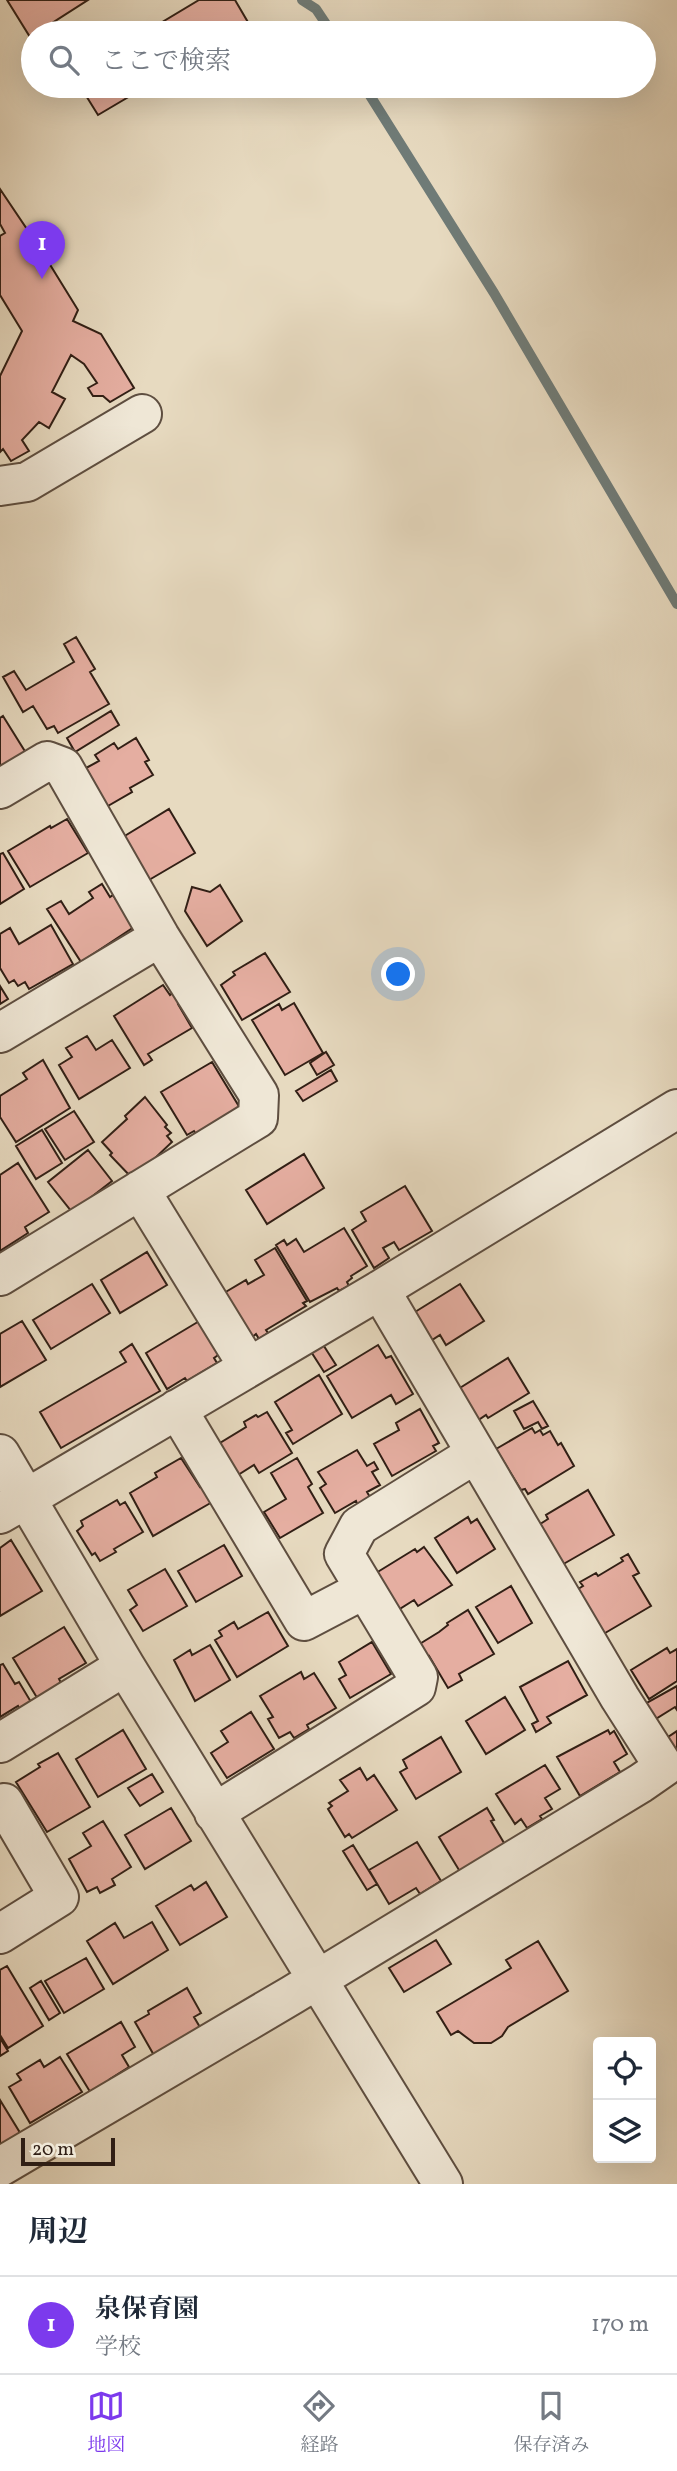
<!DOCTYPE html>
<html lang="ja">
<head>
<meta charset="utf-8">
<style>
	:root { --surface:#fff; --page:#f2f2f3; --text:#1f2937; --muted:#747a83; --line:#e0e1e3; --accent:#7c3aed }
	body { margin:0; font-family:Vollkorn,"Noto Serif JP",serif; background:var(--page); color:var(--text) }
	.controls { position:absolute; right:21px; bottom:21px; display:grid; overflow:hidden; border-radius:7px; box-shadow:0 7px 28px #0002 }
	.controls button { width:63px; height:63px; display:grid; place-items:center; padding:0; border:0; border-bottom:2px solid var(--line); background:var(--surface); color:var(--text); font:35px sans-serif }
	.scale { position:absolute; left:21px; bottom:18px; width:94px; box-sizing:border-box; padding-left:7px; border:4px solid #311f15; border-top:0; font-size:19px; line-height:24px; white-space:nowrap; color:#311f15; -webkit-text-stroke:5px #efe7d6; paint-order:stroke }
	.you { position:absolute; left:399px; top:975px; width:24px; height:24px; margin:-18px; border:5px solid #fff; border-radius:50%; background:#1a73e8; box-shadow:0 0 0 10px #1a73e833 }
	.badge { display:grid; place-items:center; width:46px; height:46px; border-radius:50%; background:var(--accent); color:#fff; font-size:23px; font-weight:700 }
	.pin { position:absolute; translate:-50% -58px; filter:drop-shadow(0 2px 4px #0008) }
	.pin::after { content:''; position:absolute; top:37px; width:24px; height:21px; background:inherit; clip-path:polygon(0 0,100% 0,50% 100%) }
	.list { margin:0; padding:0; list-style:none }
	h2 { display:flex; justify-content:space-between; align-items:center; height:91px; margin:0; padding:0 28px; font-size:30px }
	h2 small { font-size:23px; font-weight:400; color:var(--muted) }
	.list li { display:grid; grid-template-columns:46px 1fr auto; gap:21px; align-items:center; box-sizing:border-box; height:98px; padding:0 28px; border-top:2px solid var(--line) }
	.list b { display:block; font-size:26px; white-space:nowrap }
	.list p { margin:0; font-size:23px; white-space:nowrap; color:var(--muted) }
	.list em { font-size:23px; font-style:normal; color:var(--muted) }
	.icon { flex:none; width:38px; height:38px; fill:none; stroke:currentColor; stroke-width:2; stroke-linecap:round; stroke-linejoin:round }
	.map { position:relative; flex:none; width:677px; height:2184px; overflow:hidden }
	.search { position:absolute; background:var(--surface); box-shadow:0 7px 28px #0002; left:21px; right:21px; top:21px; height:77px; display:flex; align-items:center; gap:18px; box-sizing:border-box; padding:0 24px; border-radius:38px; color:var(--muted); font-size:26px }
	.sheet { height:189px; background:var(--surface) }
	nav { display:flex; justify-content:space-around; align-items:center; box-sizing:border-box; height:98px; border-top:2px solid var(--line); background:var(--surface); font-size:19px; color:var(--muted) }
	nav a { display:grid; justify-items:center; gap:4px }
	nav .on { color:var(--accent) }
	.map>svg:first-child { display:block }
</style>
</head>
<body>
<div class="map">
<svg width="677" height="2184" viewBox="0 0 677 2184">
	<rect width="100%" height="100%" fill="#e7dac0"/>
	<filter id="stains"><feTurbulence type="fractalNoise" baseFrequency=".00286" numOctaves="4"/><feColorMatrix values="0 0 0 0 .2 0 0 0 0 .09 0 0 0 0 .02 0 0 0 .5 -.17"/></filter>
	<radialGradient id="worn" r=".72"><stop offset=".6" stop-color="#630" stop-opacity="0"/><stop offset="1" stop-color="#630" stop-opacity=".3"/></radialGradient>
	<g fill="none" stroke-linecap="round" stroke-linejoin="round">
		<path stroke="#6f7b77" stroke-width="10" d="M 302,0 L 316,9 L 332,33
			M 364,86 L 494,293 L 677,604"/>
	</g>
	<path fill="#e5aea1" stroke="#311f15" stroke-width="2" d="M 7,0 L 88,0 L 30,37 Z
		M 199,0 L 235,0 L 249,24 L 234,33 L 144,33 Z
		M 80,86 L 147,86 L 98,115 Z
		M 0,189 L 35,241 L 42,236 L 56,258 L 49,263 L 78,310 L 73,321 L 101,334 L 134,388 L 110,402 L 103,396 L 93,396 L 88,388 L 97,383 L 84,364 L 71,355 L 52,392 L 65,399 L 49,428 L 39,422 L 22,440 L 29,451 L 11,461 L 3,449 L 0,452 L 0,376 L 22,331 L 0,295 L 0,236 L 5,233 L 0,224 Z
		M 76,637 L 95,669 L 90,672 L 109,704 L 58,733 L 54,726 L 47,729 L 33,706 L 23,712 L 3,677 L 14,671 L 26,690 L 74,662 L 64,644 Z
		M 111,711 L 119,725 L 75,752 L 67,738 Z
		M 3,716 L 26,753 L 0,769 L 0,718 Z
		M 136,738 L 149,760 L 145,762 L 153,775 L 130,788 L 132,792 L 101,810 L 93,796 L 100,793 L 86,768 L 99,761 L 95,755 L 114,743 L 118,749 Z
		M 169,809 L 195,853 L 149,880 L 123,837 Z
		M 67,819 L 88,853 L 30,887 L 8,851 L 50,826 L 51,828 Z
		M 3,853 L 24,889 L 0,904 L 0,854 Z
		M 102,884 L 110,897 L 113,895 L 134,927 L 81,962 L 47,909 L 61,901 L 69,914 L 93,898 L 89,892 Z
		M 220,885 L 242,921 L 207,946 L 185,911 L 192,887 L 210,892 Z
		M 51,925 L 73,964 L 29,989 L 25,982 L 18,986 L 14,980 L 9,983 L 0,968 L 0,934 L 10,928 L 19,944 Z
		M 265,953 L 290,992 L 242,1020 L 221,985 L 235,975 L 233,972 Z
		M 163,985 L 170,995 L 174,992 L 181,1002 L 178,1004 L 192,1028 L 148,1054 L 152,1060 L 144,1065 L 114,1016 Z
		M 0,986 L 8,999 L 0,1004 Z
		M 294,1003 L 323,1053 L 285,1075 L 252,1020 L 279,1004 L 282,1010 Z
		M 87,1036 L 96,1050 L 112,1040 L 130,1068 L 79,1099 L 59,1065 L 72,1057 L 66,1048 Z
		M 326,1052 L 334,1065 L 317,1075 L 310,1063 Z
		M 43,1060 L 70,1108 L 16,1142 L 0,1117 L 0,1096 L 27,1079 L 23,1073 Z
		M 212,1062 L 243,1113 L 199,1139 L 194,1131 L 187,1135 L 161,1092 Z
		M 331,1070 L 337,1081 L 303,1101 L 296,1091 Z
		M 145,1097 L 167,1125 L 165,1127 L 171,1133 L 167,1136 L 172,1142 L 133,1179 L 110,1155 L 112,1153 L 102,1142 L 127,1119 L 125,1116 Z
		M 74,1111 L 94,1142 L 65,1160 L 45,1129 Z
		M 42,1130 L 62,1163 L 36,1179 L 16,1146 Z
		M 88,1150 L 112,1181 L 72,1212 L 48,1182 Z
		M 304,1154 L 324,1188 L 267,1224 L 246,1190 Z
		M 18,1163 L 49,1212 L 25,1227 L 28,1233 L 0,1251 L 0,1175 Z
		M 405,1186 L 432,1231 L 399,1250 L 394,1242 L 383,1248 L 389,1258 L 374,1268 L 352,1230 L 366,1221 L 361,1212 Z
		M 344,1228 L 367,1266 L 351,1276 L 352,1278 L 347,1282 L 349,1286 L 339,1291 L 337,1288 L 310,1302 L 276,1245 L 284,1240 L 287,1245 L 296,1239 L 304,1252 Z
		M 275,1248 L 307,1301 L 303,1303 L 306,1306 L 266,1330 L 268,1333 L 259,1339 L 256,1334 L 251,1338 L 224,1293 L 246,1280 L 248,1284 L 264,1275 L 255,1260 Z
		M 147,1252 L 167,1285 L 120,1313 L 101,1280 Z
		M 92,1284 L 110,1313 L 51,1349 L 33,1320 Z
		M 460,1284 L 484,1321 L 446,1345 L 440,1335 L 432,1340 L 415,1312 Z
		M 201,1320 L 221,1353 L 214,1358 L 217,1363 L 187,1381 L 185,1378 L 167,1389 L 146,1353 Z
		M 22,1321 L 46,1360 L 0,1387 L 0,1334 Z
		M 322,1343 L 336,1365 L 324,1372 L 310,1350 Z
		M 132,1344 L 160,1391 L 61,1448 L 40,1412 L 126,1362 L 120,1352 Z
		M 378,1345 L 386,1358 L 391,1356 L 413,1394 L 396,1404 L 391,1395 L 352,1418 L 327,1376 Z
		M 508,1358 L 529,1393 L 488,1418 L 486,1415 L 474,1423 L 455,1391 Z
		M 319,1375 L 342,1414 L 293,1444 L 286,1433 L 292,1430 L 275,1402 Z
		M 533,1401 L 548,1426 L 542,1429 L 538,1422 L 524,1429 L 514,1411 Z
		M 420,1409 L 439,1443 L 433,1446 L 436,1451 L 392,1476 L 374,1444 L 399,1430 L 396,1423 Z
		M 267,1412 L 292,1453 L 259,1473 L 254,1465 L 238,1475 L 215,1446 L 246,1427 L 244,1422 L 256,1415 L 258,1417 Z
		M 532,1428 L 535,1433 L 540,1430 L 543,1435 L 550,1431 L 558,1445 L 561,1443 L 574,1466 L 528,1494 L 525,1489 L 521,1490 L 496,1449 Z
		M 357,1450 L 367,1466 L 374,1462 L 378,1469 L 372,1472 L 380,1485 L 367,1492 L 371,1499 L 358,1506 L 356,1501 L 335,1513 L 320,1488 L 326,1484 L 318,1472 Z
		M 181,1458 L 200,1487 L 204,1484 L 214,1501 L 153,1536 L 130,1493 L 157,1477 L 155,1473 Z
		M 297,1458 L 312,1484 L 308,1487 L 323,1513 L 280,1538 L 264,1512 L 286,1499 L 271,1473 Z
		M 588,1490 L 614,1535 L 560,1566 L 537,1526 L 548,1519 L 546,1515 Z
		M 117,1500 L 120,1505 L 125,1502 L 143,1532 L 114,1549 L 116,1552 L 100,1561 L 95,1553 L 92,1555 L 77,1531 L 83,1526 L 81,1521 Z
		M 468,1517 L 471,1523 L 477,1519 L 495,1549 L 457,1573 L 435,1538 Z
		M 11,1540 L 42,1591 L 0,1616 L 0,1548 Z
		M 224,1545 L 242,1576 L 196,1602 L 178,1571 Z
		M 424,1547 L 452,1585 L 418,1606 L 414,1600 L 398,1610 L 376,1573 L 415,1549 L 417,1552 Z
		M 628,1554 L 639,1573 L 633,1576 L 651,1606 L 600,1636 L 573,1592 L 583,1586 L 580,1582 L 596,1573 L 598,1576 L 623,1561 L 621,1558 Z
		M 165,1569 L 187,1606 L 143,1631 L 130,1610 L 137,1605 L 128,1590 Z
		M 511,1586 L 532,1623 L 498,1643 L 476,1607 Z
		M 468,1610 L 494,1654 L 459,1674 L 462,1680 L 448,1688 L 429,1656 L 426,1658 L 418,1645 L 439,1632 L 448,1625 L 447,1623 Z
		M 268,1612 L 288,1646 L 237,1677 L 215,1640 L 222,1636 L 219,1631 L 234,1622 L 238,1629 Z
		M 64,1627 L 86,1663 L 59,1679 L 63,1687 L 39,1701 L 13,1658 Z
		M 372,1642 L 391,1674 L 350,1698 L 339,1679 L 346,1675 L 339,1662 Z
		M 210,1645 L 230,1680 L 195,1701 L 174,1660 L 190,1650 L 192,1655 Z
		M 667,1648 L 670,1653 L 677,1649 L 677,1681 L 649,1699 L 631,1670 Z
		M 568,1661 L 587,1695 L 547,1717 L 551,1723 L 536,1732 L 532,1724 L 538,1721 L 520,1687 Z
		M 3,1664 L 15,1684 L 19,1682 L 34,1707 L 22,1713 L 18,1706 L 0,1717 L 0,1665 Z
		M 301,1672 L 304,1679 L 314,1673 L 336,1708 L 307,1725 L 309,1729 L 294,1738 L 290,1732 L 279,1738 L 268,1719 L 273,1717 L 260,1696 Z
		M 677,1686 L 677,1710 L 675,1707 L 654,1720 L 645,1704 Z
		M 505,1697 L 525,1730 L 486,1754 L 466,1721 Z
		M 251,1712 L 274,1749 L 227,1778 L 211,1753 L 228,1742 L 221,1731 Z
		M 123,1730 L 146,1769 L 98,1797 L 76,1759 Z
		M 608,1730 L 610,1734 L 614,1731 L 627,1754 L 614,1762 L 620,1772 L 580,1796 L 557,1757 Z
		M 677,1731 L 677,1766 L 662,1741 Z
		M 441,1737 L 461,1772 L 416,1799 L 400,1772 L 407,1768 L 403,1760 Z
		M 58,1753 L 90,1807 L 47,1832 L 16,1782 L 40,1767 L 38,1764 Z
		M 545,1765 L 560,1789 L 545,1798 L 552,1809 L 540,1816 L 542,1819 L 527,1828 L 521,1819 L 515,1824 L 496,1794 Z
		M 360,1768 L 367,1780 L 374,1775 L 397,1810 L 352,1838 L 349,1834 L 345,1837 L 328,1809 L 332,1806 L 329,1803 L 348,1791 L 340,1780 Z
		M 152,1774 L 163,1792 L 140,1806 L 128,1788 Z
		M 171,1808 L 191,1841 L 145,1869 L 125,1835 Z
		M 487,1808 L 494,1820 L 491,1821 L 507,1848 L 462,1875 L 439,1837 Z
		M 103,1821 L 131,1867 L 112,1879 L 115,1885 L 100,1893 L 97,1887 L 87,1892 L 69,1859 L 91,1846 L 83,1833 Z
		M 417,1842 L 441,1881 L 420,1894 L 416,1888 L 389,1904 L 369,1870 Z
		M 353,1845 L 377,1884 L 367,1890 L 343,1851 Z
		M 206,1882 L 227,1917 L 180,1945 L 156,1906 L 191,1885 L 194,1890 Z
		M 152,1922 L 168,1950 L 113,1984 L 87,1941 L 115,1923 L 124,1938 Z
		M 436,1940 L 451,1964 L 404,1992 L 389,1968 Z
		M 538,1941 L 568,1991 L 508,2027 L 502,2036 L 491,2043 L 474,2043 L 458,2031 L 451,2035 L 437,2012 L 511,1968 L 506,1960 Z
		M 86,1958 L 104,1989 L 64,2013 L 45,1981 Z
		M 7,1966 L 43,2026 L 8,2048 L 0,2035 L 0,1970 Z
		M 41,1981 L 60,2013 L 49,2020 L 30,1988 Z
		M 187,1988 L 201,2013 L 194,2017 L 201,2029 L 155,2057 L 135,2022 L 149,2014 L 148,2011 Z
		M 121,2022 L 135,2047 L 122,2055 L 129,2067 L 110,2079 L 112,2083 L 92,2095 L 67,2054 Z
		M 0,2038 L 8,2051 L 0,2056 Z
		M 60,2057 L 82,2092 L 30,2123 L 9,2087 L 21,2080 L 17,2074 L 40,2060 L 44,2067 Z
		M 0,2100 L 22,2136 L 0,2149 Z"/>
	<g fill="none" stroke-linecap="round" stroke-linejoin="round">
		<defs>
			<path id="minor" d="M 0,486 L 27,482 L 142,414
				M 0,789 L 47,761 L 63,767 L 160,937 L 259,1095 L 258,1118 L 0,1276
				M 0,1033 L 160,937
				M 140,1190 L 248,1366
				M 177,1409 L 304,1621 L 365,1589
				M 0,1454 L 125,1666 L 443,2184
				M 0,1514 L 380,1290 L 677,1109
				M 0,1743 L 125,1666
				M 0,1805 L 4,1803 L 59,1897 L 0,1934
				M 214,1813 L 416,1687 L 418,1677 L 344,1554 L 359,1526 L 475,1454
				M 0,2167 L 292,1995 L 641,1783 L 664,1767 L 620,1698 L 380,1290"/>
		</defs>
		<use href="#minor" stroke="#5e4e40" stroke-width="42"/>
		<use href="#minor" stroke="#efe7d6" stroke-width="38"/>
	</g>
	<rect width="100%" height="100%" filter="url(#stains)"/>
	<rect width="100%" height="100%" fill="url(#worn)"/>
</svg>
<div class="controls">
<button><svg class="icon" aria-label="locate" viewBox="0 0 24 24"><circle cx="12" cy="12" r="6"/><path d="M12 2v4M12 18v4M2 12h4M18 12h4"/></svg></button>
<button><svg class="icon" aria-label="layers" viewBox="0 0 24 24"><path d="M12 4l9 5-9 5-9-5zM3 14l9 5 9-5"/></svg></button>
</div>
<div class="scale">20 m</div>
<div class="you"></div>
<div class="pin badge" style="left:42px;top:279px">1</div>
<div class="search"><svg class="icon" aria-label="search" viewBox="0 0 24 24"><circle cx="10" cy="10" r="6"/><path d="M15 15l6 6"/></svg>ここで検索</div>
</div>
<section class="sheet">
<h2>周辺<small></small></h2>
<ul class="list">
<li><span class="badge">1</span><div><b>泉保育園</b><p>学校</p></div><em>170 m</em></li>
</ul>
</section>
<nav>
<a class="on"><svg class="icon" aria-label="map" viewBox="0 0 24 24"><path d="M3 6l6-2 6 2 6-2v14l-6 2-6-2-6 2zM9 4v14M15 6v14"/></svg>地図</a>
<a><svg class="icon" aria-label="directions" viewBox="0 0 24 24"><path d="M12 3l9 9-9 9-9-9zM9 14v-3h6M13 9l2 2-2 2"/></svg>経路</a>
<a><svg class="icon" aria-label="saved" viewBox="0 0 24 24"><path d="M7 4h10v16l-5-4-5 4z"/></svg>保存済み</a>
</nav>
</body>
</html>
